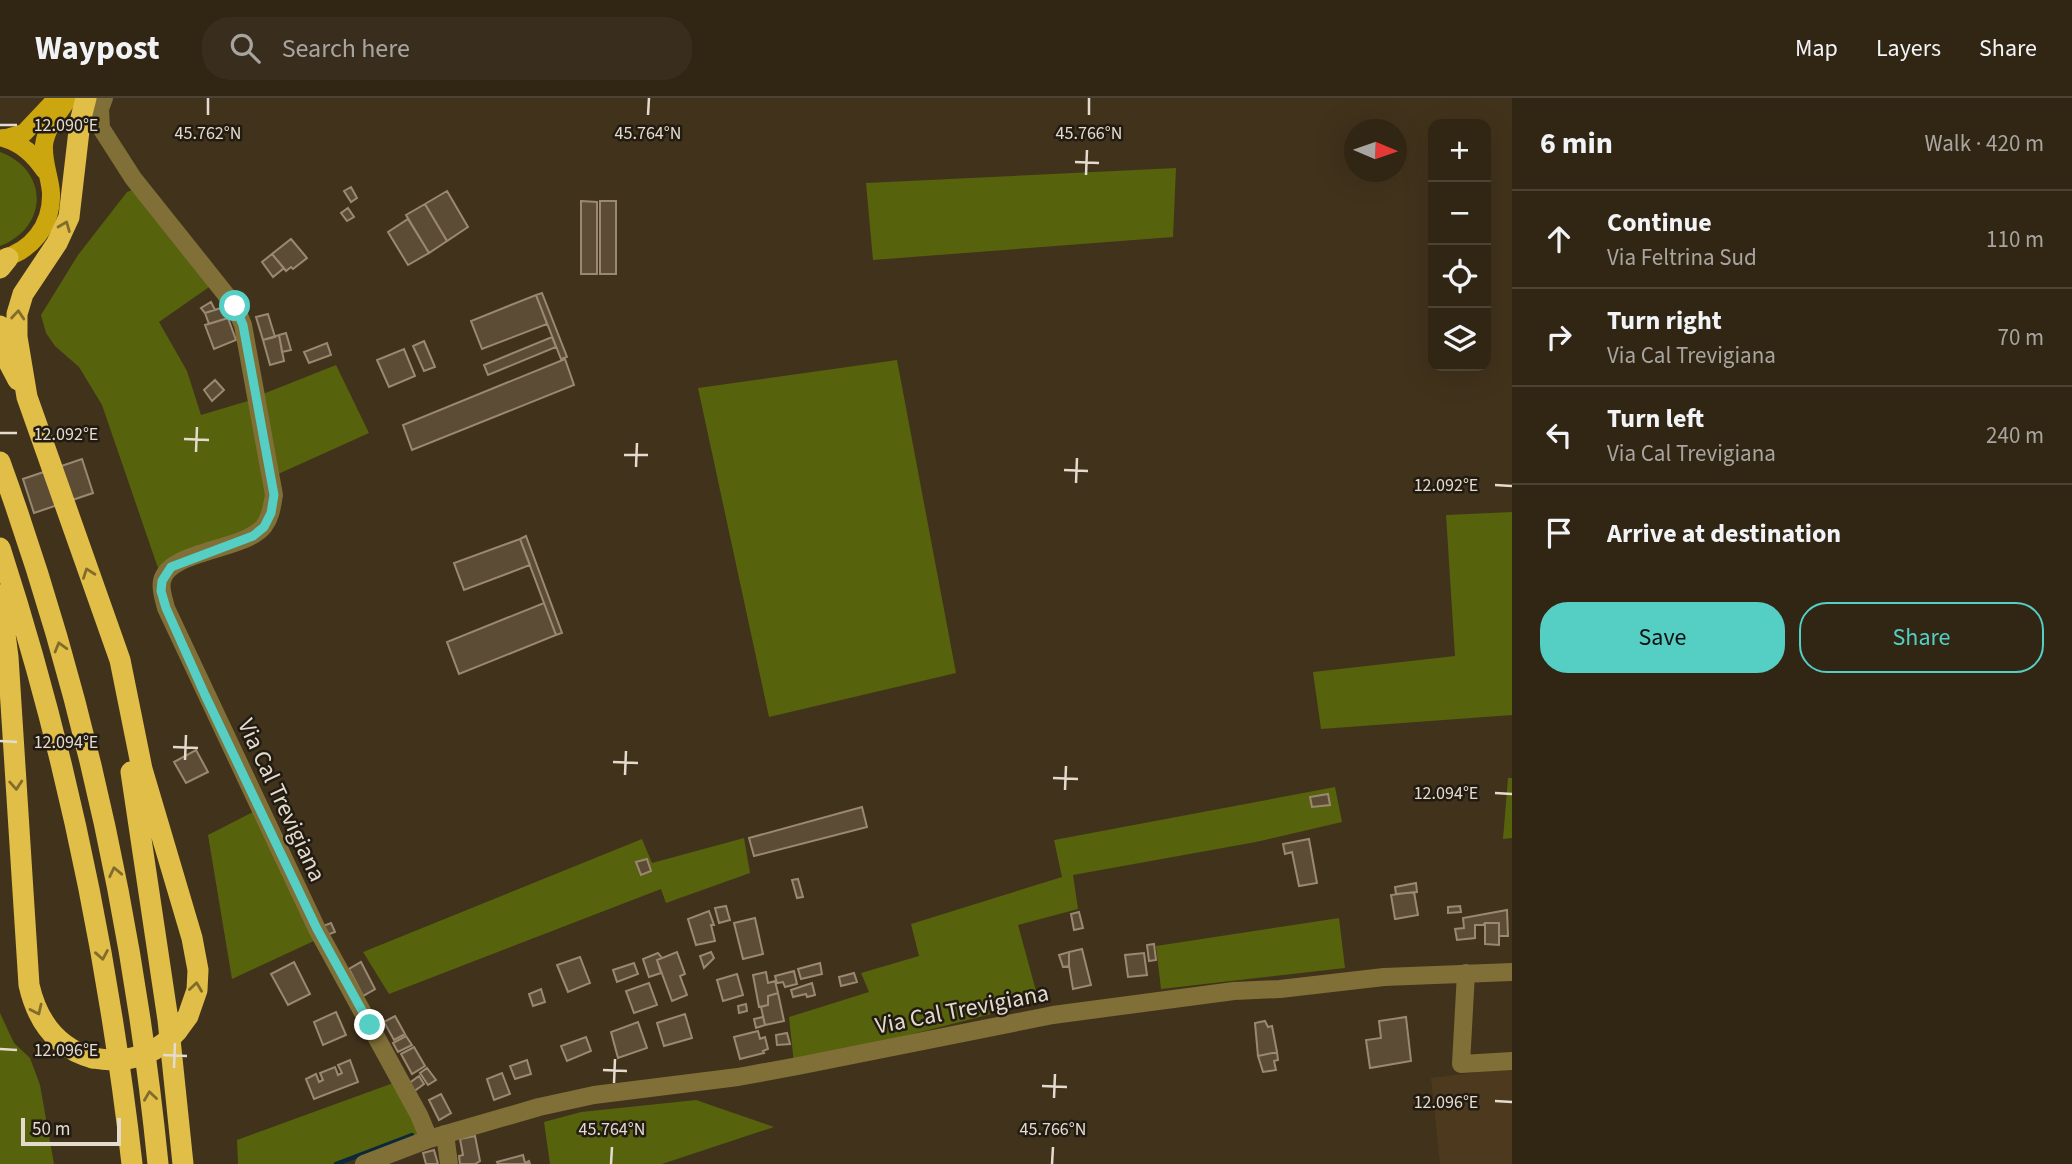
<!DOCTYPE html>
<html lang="en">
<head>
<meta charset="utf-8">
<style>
	:root { --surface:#312614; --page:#392e1d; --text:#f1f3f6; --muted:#a8a5a0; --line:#4c4334; --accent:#55cec4 }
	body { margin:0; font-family:"Source Sans 3",sans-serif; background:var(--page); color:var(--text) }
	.controls { position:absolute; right:21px; top:21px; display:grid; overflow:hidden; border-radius:14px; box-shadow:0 7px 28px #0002 }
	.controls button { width:63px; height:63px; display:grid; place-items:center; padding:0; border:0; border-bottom:2px solid var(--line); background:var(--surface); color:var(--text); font:35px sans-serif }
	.compass { position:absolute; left:1344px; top:21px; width:63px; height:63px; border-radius:50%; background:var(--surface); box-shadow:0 7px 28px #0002; rotate:92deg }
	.scale { position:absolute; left:21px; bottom:18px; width:100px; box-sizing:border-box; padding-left:7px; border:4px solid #e4dbce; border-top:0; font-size:19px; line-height:24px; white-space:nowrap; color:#e4dbce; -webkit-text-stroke:5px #221b11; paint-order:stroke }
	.stop { position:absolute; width:21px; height:21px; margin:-16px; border:5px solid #55cec4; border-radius:50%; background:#fff }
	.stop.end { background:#55cec4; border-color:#fff; box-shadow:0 2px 7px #0008 }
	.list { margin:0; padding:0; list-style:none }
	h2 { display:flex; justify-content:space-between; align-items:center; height:91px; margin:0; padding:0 28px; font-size:30px }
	h2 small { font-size:23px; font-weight:400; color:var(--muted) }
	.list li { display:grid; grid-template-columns:46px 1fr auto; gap:21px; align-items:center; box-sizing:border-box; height:98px; padding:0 28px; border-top:2px solid var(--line) }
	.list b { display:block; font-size:26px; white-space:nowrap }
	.list p { margin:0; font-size:23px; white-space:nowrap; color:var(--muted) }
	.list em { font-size:23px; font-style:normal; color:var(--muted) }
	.actions { display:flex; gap:14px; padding:21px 28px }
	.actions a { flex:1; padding:16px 0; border:2px solid var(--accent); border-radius:28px; text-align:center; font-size:24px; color:var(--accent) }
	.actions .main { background:var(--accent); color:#111 }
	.icon { flex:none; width:38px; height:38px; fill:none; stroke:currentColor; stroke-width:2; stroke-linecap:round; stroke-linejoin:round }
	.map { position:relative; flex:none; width:1512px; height:1066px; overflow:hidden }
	header { display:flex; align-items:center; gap:42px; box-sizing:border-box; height:98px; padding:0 35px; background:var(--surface); border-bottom:2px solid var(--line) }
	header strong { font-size:33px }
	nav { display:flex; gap:38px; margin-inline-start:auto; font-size:24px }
	.search { width:490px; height:63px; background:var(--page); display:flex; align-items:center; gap:18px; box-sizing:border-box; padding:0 24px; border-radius:28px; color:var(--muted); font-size:26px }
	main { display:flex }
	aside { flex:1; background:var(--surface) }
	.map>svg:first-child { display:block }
</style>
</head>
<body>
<header>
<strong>Waypost</strong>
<div class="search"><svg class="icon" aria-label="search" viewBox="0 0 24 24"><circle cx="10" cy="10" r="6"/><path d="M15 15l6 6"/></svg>Search here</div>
<nav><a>Map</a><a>Layers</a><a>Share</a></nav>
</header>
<main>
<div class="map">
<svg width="1512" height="1066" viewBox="0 0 1512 1066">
	<rect width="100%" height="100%" fill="#41321b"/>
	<path fill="#4d3a1e" d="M 1512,970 L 1512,1066 L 1440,1066 L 1431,980 Z"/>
	<path fill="#57620c" d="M 0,54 C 49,72 49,129 0,148 Z
		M 1176,70 L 1173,139 L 873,162 L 866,85 Z
		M 132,92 L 212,187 L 159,224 L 187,273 L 201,317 L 251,302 L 267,401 L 262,421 L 252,430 L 158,470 L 102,307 L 79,269 L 55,248 L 46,235 L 41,217 L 78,157 L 127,94 Z
		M 897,262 L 956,575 L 769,619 L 698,290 Z
		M 336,267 L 369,335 L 276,377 L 263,296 Z
		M 1512,414 L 1512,617 L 1321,631 L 1313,574 L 1455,558 L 1446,417 Z
		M 1508,680 L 1512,680 L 1512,740 L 1503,741 Z
		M 1335,689 L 1342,724 L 1256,744 L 1073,777 L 1078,811 L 1018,827 L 1039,904 L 794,966 L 789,919 L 869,894 L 861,875 L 919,858 L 911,826 L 1062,779 L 1054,742 Z
		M 253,714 L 316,842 L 232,881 L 208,737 Z
		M 744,740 L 750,775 L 666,805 L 661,791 L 389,896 L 363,854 L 642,741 L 652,765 Z
		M 1339,820 L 1345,870 L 1161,891 L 1156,848 Z
		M 0,915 L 14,945 L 30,960 L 40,987 L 54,1066 L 0,1066 Z
		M 396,984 L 419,1038 L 340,1066 L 238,1066 L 237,1042 Z
		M 696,1002 L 774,1029 L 662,1066 L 550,1066 L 544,1024 L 581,1014 Z"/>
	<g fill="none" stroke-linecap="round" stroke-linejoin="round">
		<path stroke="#0c2839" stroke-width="4.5" d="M 336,1066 L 412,1037"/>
	</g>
	<path fill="#5c4c35" stroke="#9a8970" stroke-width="2" d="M 351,89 L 357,100 L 351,104 L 344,93 Z
		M 447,93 L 468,129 L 447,143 L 425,106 Z
		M 581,103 L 597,104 L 597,176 L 581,176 Z
		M 600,103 L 616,103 L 616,176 L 600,176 Z
		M 425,106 L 447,143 L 429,155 L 406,117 Z
		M 348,110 L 354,119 L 347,123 L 341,115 Z
		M 408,121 L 429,155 L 408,167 L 388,134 Z
		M 291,141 L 307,160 L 293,171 L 291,169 L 286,173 L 272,156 Z
		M 272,156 L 284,170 L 273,179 L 262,164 Z
		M 542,195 L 567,259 L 561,261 L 536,197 Z
		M 536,197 L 547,226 L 482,251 L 471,223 Z
		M 211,204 L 215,212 L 205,215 L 201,210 Z
		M 224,209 L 228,220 L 209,226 L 205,215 Z
		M 268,216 L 275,239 L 263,242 L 256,219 Z
		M 228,220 L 236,242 L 214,251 L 205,227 Z
		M 286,235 L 291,252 L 282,254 L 279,237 Z
		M 279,237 L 284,263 L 270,267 L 263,242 Z
		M 552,239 L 556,249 L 488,277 L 484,267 Z
		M 424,243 L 435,269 L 424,273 L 413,248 Z
		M 327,245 L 331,257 L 309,265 L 304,254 Z
		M 404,251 L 415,278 L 389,289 L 377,262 Z
		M 565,261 L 574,287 L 412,352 L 403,327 Z
		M 215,282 L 224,292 L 212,303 L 204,292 Z
		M 82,361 L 93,395 L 34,415 L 23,381 Z
		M 526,438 L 562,535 L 556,537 L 520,441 Z
		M 520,441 L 530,467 L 464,492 L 454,465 Z
		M 544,505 L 556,537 L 459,576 L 447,544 Z
		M 196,652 L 208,674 L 186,685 L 174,664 Z
		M 1328,696 L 1330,707 L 1312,709 L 1310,699 Z
		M 862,709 L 867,729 L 754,758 L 749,740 Z
		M 1309,741 L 1317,785 L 1299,788 L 1292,754 L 1285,756 L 1283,746 Z
		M 647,761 L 651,773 L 641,777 L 636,764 Z
		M 798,781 L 803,799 L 797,800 L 792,782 Z
		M 1416,785 L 1417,794 L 1396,796 L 1395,789 Z
		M 1414,794 L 1418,817 L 1395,821 L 1391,797 Z
		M 726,808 L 730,822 L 719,825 L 715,810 Z
		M 1460,808 L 1461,814 L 1448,815 L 1448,809 Z
		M 1507,812 L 1508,838 L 1499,838 L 1499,825 L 1485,825 L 1483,827 L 1475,827 L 1475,840 L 1457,842 L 1455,831 L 1464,830 L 1463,820 Z
		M 709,813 L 714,827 L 711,827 L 715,843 L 696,847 L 688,821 Z
		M 1079,814 L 1083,830 L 1074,832 L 1071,816 Z
		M 755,820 L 763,856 L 743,861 L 734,825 Z
		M 331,825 L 335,834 L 327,837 L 323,828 Z
		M 1485,825 L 1499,825 L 1499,847 L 1485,846 Z
		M 1154,846 L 1156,862 L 1149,863 L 1147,847 Z
		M 1082,851 L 1091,887 L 1073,891 L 1069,868 L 1069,854 Z
		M 677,854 L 685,876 L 680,878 L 687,897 L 672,903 L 657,862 Z
		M 711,854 L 714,860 L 704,870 L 700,858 Z
		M 1069,854 L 1069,868 L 1063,869 L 1059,857 Z
		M 658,855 L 662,860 L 657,862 L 661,875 L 649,879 L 643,861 Z
		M 1144,855 L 1147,877 L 1128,879 L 1125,857 Z
		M 580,859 L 590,885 L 568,894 L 557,867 Z
		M 294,864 L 310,896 L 288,907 L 271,876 Z
		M 361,864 L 375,891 L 363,898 L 349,871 Z
		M 634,865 L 638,876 L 617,884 L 613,872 Z
		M 820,865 L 822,876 L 801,881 L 798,871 Z
		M 794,873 L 797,886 L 785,889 L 783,884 L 777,885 L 775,878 Z
		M 766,874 L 768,885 L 775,883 L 778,895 L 768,898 L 768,907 L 759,909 L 753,877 Z
		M 854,875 L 857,884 L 841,888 L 839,879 Z
		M 737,876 L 743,897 L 723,903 L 717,882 Z
		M 649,885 L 657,907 L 634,915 L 626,893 Z
		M 812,885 L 815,897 L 807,899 L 806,896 L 793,899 L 791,892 Z
		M 541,891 L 545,904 L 533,908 L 529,896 Z
		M 778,895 L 784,923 L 765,927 L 761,909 L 768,907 L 768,898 Z
		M 746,906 L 747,913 L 739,915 L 738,908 Z
		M 336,914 L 346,937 L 323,947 L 314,924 Z
		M 685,916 L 692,940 L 664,948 L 657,925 Z
		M 395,918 L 405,936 L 394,942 L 384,924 Z
		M 763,919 L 765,927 L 756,930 L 754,921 Z
		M 1406,919 L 1411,963 L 1370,970 L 1366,942 L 1381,940 L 1379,923 Z
		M 1265,923 L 1268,929 L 1272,928 L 1277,954 L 1258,958 L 1255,925 Z
		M 638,924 L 647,950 L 618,960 L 611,934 Z
		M 758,933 L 760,941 L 765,939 L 768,951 L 763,953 L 764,955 L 740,961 L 734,939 Z
		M 787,935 L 790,946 L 777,947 L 776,937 Z
		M 406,938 L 412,947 L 398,954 L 393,945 Z
		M 586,939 L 591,953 L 567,963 L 561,948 Z
		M 414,949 L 425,968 L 412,976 L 401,956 Z
		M 1277,954 L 1278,962 L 1274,963 L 1276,972 L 1263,974 L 1258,958 Z
		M 350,962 L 358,984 L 314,1001 L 306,981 L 316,976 L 319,984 L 323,982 L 320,975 L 335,969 L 338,977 L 342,975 L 338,967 Z
		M 527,962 L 531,976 L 515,981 L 510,968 Z
		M 427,970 L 436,982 L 428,987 L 420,975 Z
		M 502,975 L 510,996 L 494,1002 L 487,981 Z
		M 419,978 L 424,986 L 413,994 L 408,986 Z
		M 441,996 L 451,1015 L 439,1022 L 429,1002 Z
		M 475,1038 L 480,1063 L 475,1066 L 460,1066 L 459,1058 L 463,1057 L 460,1041 Z
		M 434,1052 L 438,1066 L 426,1066 L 423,1055 Z
		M 523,1057 L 525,1065 L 529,1063 L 530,1066 L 498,1066 L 497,1064 Z"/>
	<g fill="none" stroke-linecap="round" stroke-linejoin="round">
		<path stroke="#806f37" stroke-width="18" d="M 104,0 L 100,11 L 101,30 L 133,80 L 235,208 L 243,227 L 274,397 C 272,408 271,419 264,428 C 245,453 168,452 162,483 C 160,492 164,501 166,510 L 317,831 L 419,1017 L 429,1041
			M 1466,875 L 1461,966 L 1512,963
			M 445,1036 L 449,1066
			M 364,1066 L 429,1041 L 539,1009 L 594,997 L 738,979 L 798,968 L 1053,917 L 1234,893 L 1280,891 L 1384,879 L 1512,874"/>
		<path stroke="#cba60f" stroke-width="18" d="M 3,40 C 23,46 34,57 45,73
			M 7,40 L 24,35 L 57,0
			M 0,161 C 31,154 52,128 51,95 C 50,79 43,65 44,47 C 46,30 59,14 69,0"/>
		<path stroke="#e1be47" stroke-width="21" d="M 86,0 L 80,24 L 69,119 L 57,145 L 23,196 L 17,216 L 17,239 L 27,299 L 120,562 L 142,671 L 192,840 L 198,872 L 197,892 L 188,918 L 177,933
			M 0,170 L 8,160
			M 0,228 L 5,257 L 18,282
			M 0,364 C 82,590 134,826 158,1066
			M 0,450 C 65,650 108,856 132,1066
			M 0,497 L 8,559 L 29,887 C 37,922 56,950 93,960
			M 131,674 L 168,922 L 183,1066"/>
		<path stroke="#e1be47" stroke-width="21" d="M 93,960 C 125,966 155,958 177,933"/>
	</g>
	<defs><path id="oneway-chevron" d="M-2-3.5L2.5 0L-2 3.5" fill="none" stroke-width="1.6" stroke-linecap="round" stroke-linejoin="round" transform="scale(1.75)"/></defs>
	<g stroke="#826c2c">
		<use href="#oneway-chevron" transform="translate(65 128) rotate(-68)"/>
		<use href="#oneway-chevron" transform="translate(18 217) rotate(-85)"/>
		<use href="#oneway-chevron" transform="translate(88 475) rotate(-110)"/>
		<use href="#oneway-chevron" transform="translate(60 549) rotate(-106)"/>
		<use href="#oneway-chevron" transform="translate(16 687) rotate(86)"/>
		<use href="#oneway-chevron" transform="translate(115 774) rotate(-102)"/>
		<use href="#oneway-chevron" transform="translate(102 857) rotate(80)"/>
		<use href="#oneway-chevron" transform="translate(196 889) rotate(-82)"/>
		<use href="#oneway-chevron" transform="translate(37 912) rotate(65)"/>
		<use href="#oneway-chevron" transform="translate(150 998) rotate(-98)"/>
	</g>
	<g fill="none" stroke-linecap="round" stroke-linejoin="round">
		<path stroke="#55cec4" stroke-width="9" d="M 235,208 L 243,227 L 274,397 L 271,415 L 264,429 L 253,438 L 171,469 L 162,483 L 161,493 L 166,510 L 205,597 L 317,831 L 370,927"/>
	</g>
	<path fill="none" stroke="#e4dbce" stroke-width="2.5" d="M 208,17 L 208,0M 648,17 L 649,0M 1089,17 L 1089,0M 0,27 L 17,27M 1075,64 L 1099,65M 1086,77 L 1087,52M 0,335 L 17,335M 184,341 L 209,342M 196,354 L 197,329M 624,357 L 648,357M 636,369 L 637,345M 1064,372 L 1088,373M 1076,385 L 1077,360M 1495,387 L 1512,388M 0,643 L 17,644M 173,649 L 198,650M 185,662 L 186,637M 613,664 L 638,665M 625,677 L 626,653M 1053,680 L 1078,681M 1065,692 L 1066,668M 1495,695 L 1512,696M 0,951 L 17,952M 163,957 L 187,958M 174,970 L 175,945M 603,972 L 627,973M 614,985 L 615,961M 1042,988 L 1067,989M 1054,1000 L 1055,976M 1495,1003 L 1512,1004M 611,1066 L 612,1049M 1052,1066 L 1053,1049"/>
	<g text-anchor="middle" stroke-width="5" stroke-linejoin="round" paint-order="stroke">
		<g font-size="24" fill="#e4dbce" stroke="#221b11">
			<text transform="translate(282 702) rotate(65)" y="8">Via Cal Trevigiana</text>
			<text transform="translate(962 911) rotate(-11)" y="8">Via Cal Trevigiana</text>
		</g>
	</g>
	<g font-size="18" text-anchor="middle" fill="#e4dbce" stroke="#221b11" stroke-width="5" stroke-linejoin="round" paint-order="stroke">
		<text x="66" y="33">12.090°E</text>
		<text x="208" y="41">45.762°N</text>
		<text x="648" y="41">45.764°N</text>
		<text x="1089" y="41">45.766°N</text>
		<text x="66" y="342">12.092°E</text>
		<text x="1446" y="393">12.092°E</text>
		<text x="66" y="650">12.094°E</text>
		<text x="1446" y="701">12.094°E</text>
		<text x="66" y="958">12.096°E</text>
		<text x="1446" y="1010">12.096°E</text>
		<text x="612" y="1037">45.764°N</text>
		<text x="1053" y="1037">45.766°N</text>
	</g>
</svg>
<div class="controls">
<button>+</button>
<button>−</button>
<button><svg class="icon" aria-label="locate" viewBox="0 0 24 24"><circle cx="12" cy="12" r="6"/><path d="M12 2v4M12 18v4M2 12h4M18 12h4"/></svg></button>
<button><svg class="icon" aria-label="layers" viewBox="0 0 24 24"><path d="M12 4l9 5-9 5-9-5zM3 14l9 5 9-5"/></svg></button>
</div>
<svg class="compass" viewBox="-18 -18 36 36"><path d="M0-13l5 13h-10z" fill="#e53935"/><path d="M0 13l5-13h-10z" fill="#a8a5a0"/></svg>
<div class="scale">50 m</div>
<div class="stop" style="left:235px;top:208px"></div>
<div class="stop end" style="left:370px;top:927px"></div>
</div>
<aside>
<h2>6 min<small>Walk · 420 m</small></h2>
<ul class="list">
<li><svg class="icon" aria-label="ahead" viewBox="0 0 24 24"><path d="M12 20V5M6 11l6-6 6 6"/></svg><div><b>Continue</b><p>Via Feltrina Sud</p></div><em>110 m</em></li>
<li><svg class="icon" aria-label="right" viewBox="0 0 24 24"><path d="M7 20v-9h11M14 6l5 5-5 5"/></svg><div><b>Turn right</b><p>Via Cal Trevigiana</p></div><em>70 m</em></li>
<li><svg class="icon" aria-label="left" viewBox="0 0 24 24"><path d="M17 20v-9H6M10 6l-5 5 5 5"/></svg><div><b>Turn left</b><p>Via Cal Trevigiana</p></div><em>240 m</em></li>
<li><svg class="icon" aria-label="arrive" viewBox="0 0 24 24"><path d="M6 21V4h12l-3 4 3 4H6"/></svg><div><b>Arrive at destination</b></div></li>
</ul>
<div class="actions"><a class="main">Save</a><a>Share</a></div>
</aside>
</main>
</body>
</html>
